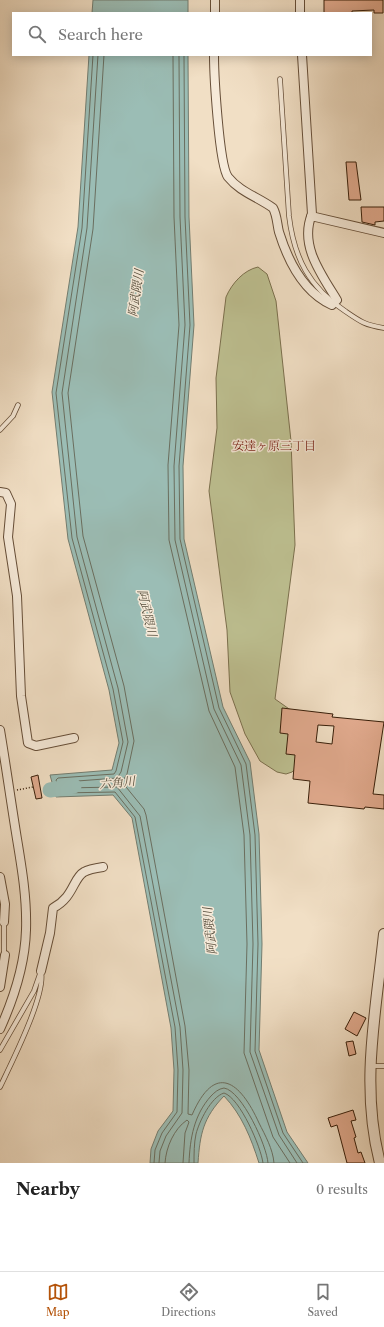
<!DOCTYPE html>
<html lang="en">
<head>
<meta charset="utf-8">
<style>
	:root { --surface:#fff; --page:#f6f6f6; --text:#222; --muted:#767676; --line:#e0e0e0; --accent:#b45309 }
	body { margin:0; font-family:"Libre Caslon Text","Noto Serif JP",serif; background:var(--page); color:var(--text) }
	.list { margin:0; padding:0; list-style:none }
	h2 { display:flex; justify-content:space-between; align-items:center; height:52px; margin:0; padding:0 16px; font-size:17px }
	h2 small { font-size:13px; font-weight:400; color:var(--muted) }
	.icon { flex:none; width:22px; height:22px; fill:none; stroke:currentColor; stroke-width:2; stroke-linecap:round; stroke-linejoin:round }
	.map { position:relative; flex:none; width:384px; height:1163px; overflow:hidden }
	.search { position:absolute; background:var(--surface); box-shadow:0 2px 10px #0003; left:12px; right:12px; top:12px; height:44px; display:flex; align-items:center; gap:10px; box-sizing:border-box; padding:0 14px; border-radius:0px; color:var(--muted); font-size:15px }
	.sheet { height:108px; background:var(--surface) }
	nav { display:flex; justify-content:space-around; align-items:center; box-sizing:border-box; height:56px; border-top:1px solid var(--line); background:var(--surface); font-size:11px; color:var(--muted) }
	nav a { display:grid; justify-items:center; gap:2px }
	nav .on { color:var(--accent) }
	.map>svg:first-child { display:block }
</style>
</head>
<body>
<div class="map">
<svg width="384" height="1163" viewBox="0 0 384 1163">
	<rect width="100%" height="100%" fill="#f1dfc5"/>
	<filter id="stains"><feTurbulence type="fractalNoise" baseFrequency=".005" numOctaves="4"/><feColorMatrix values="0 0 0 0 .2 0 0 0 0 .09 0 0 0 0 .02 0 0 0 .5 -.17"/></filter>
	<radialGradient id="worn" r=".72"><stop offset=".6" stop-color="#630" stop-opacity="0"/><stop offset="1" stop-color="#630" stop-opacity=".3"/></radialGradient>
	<path fill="#bec192" stroke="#7b704e" d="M 258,267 L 267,274 L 276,301 L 291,441 L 295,545 L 275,699 L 309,723 L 302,763 L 292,772 L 286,774 L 277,772 L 260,761 L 245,734 L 230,692 L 227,630 L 209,491 L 217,428 L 216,378 L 226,297 C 232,283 244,270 258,267 Z"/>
	<path fill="#9bbdb5" stroke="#737d70" d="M 93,0 L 188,0 L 188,13 L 92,13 Z
		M 89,55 L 188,55 L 189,217 L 194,325 L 183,466 L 184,539 L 223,707 L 250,762 L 259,834 L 262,944 L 259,1050 L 287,1132 L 308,1163 L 259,1163 C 251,1138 242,1115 224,1096 C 203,1118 200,1134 198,1163 L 150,1163 L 151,1149 L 158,1131 L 173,1111 L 174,1070 L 171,1028 L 132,818 L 113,795 L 56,797 L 50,775 L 112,770 L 119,743 L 109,690 L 68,539 L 52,392 L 78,227 Z"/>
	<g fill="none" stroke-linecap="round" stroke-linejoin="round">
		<path stroke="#6a6e5f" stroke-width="1" d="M 93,55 L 82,228 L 56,393 L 72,538 L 113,689 L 123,742 L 116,771 L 114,774 L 58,778 L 56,780 L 60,793 L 115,792 L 135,817 L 175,1027 L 178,1070 L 177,1112 L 162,1133 L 155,1150 L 154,1163
			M 98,55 L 87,228 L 62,393 L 77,537 L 118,688 L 128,742 L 121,772 L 117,778 L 64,782 L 62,784 L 64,788 L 117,787 L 140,816 L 180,1027 L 183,1070 L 182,1113 L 166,1136 L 160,1151 L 159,1163
			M 104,55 L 93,229 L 68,393 L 83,536 L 124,686 L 134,741 L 127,774 L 122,782 L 144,809 L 146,815 L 185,1026 L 189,1070 L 188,1114 L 192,1115 C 215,1062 240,1081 259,1123 C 265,1135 273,1149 274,1163
			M 173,55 L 174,217 L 179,325 L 168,465 L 169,540 L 209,711 L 235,767 L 244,835 L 247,944 L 244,1053 L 273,1137 L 290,1163
			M 179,55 L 180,217 L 185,325 L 174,466 L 175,540 L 214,709 L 241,765 L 250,835 L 253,944 L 250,1052 L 279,1135 L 297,1163
			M 184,55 L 185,217 L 190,325 L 179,466 L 180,539 L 219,708 L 246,764 L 255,835 L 258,944 L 255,1051 L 283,1133 L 303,1163
			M 165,1163 C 166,1147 174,1129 187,1120 L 189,1122 L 185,1133 L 183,1163
			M 189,1163 C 190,1138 194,1115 211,1096 C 215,1092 218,1089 224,1088 C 242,1091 267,1146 268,1163
			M 194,1163 C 194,1154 194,1143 196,1134 C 199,1122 211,1097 224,1093 C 240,1098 261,1147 263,1163"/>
		<path stroke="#9bbdb5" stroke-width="15" d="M 50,790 L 74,786"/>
	</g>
	<path fill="#e1aa8e" stroke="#381e09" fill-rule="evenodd" d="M 324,0 L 383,0 L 383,13 L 374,13 L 374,10 L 352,11 L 352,13 L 324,13 Z
		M 346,162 L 356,162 L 361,200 L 349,200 Z
		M 361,207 L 384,207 L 384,221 L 375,222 L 375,225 L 362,222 Z
		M 282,708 L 333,714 L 332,717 L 384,722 L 373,794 L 384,795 L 384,809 L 365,807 L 364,809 L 308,803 L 310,781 L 293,779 L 295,755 L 286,754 L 288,734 L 280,733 ZM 318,725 L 334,726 L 332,744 L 316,742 Z
		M 38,775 L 42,798 L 36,799 L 31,777 Z
		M 354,1012 L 366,1018 L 357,1036 L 345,1029 Z
		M 353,1041 L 356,1054 L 349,1056 L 346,1042 Z
		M 353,1110 L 356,1120 L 351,1121 L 356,1137 L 354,1138 L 358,1153 L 361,1152 L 365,1163 L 347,1163 L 337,1125 L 331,1127 L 328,1118 Z"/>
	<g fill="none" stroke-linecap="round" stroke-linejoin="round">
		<defs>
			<path id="service" d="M 280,79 L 289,216 C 294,258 309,287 345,311 C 361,322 365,325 384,328
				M 0,430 L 13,416 L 18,405
				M 4,922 L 4,955
				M 0,1050 L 34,991 L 41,971
				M 370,1066 L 384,1066
				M 0,1087 C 11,1064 47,993 41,971"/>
			<path id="minor" d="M 300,0 L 300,13
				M 215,13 L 215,0
				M 214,55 C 214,74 219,165 228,177 C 240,192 258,197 273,208 C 277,215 277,224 279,232 C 288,261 303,292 332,305 L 337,300 C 321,274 299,245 312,214 L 302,55
				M 311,216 L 384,233
				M 0,492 L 6,493 L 11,504 L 8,537 L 17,596 L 21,696 L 28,743 L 36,746 L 74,738
				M 0,730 C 6,766 11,802 17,839 C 22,869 27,899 26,930 C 25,964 14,998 0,1029
				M 0,877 L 5,904 L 4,922
				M 41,971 L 50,933 L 53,908 C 74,897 73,878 84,872 C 89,869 96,868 103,867
				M 0,987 L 5,955"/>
			<path id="tertiary" d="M 380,1163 C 360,1086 376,1011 384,934"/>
		</defs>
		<use href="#service" stroke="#664e38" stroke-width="5.5"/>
		<use href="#minor" stroke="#664e38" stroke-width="10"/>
		<use href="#tertiary" stroke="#664e38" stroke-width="12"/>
		<path stroke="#381e09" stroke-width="1.5" stroke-dasharray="1 2" stroke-linecap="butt" d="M 17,790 L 33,787"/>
		<use href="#service" stroke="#f6ead9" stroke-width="4"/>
		<use href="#minor" stroke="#f6ead9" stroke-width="8"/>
		<use href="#tertiary" stroke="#f6ead9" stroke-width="10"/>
	</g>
	<g text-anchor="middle" stroke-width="3" stroke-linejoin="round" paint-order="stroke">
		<g font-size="12" font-style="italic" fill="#564e3d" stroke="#f6ead9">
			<text transform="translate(136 293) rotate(-82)" y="4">阿武隈川</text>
			<text transform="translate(147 613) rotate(77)" y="4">阿武隈川</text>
			<text transform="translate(117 783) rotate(-6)" y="4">六角川</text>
			<text transform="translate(210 931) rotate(-96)" y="4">阿武隈川</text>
		</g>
		<g font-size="12" fill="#7a1f14" stroke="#f6ead9">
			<text x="274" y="450">安達ヶ原三丁目</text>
		</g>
	</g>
	<rect width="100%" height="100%" filter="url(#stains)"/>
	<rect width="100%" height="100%" fill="url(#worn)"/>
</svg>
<div class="search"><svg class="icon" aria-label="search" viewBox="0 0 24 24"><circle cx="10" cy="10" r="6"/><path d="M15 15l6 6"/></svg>Search here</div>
</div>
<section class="sheet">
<h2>Nearby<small>0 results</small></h2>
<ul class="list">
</ul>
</section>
<nav>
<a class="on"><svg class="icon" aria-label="map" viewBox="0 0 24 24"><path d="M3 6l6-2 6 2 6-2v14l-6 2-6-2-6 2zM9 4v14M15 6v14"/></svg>Map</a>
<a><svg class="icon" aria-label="directions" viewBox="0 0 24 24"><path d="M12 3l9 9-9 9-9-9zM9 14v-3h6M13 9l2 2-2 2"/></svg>Directions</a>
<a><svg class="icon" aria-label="saved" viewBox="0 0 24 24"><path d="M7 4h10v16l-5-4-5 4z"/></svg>Saved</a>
</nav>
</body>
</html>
